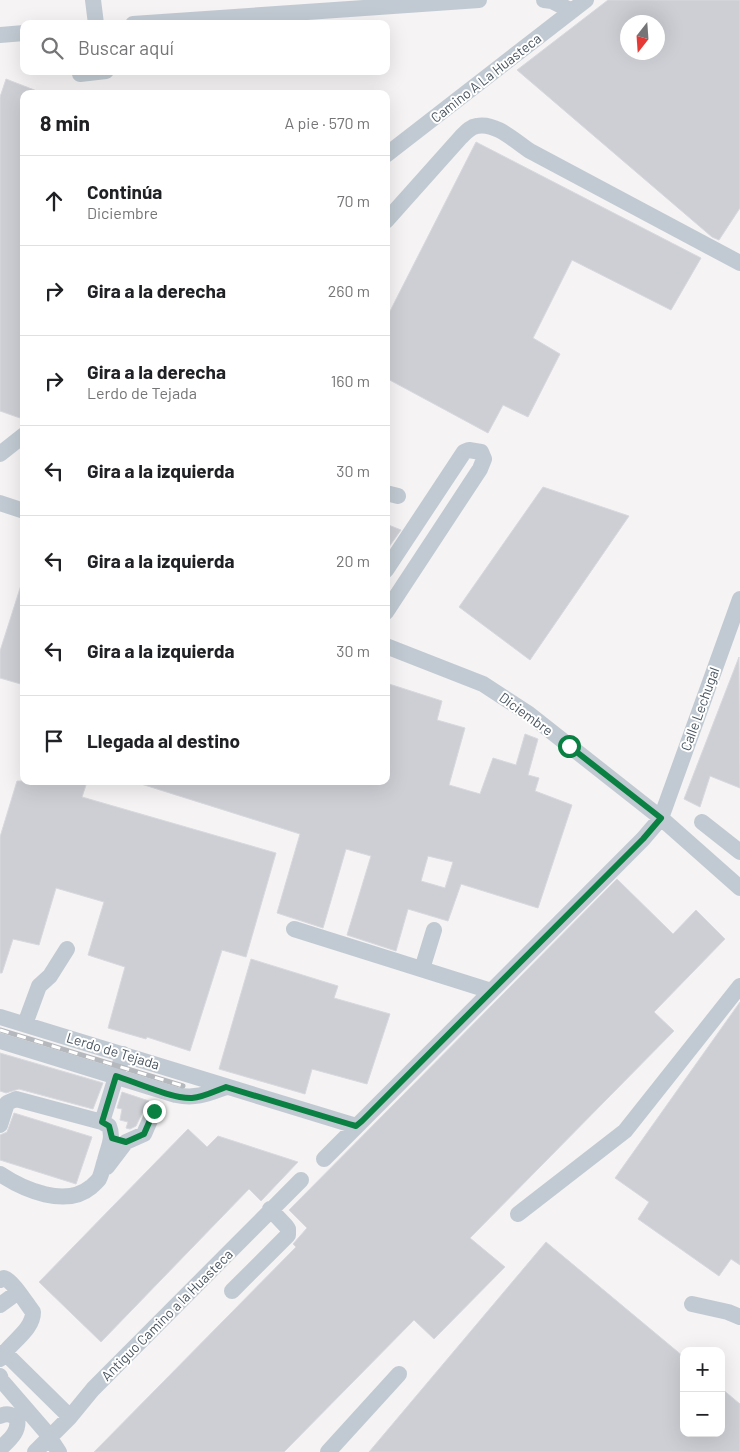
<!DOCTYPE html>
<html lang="es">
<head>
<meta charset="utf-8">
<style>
	:root { --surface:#fff; --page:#f2f2f2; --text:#202124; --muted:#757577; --line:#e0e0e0 }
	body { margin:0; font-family:Barlow,sans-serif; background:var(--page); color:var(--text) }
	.controls { position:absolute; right:15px; bottom:15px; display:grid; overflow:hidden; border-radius:10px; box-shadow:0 5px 20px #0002 }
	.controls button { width:45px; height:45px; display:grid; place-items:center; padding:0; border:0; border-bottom:1px solid var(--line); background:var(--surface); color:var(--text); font:25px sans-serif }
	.compass { position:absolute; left:620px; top:15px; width:45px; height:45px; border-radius:50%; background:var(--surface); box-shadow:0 5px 20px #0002; rotate:197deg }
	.stop { position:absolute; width:15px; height:15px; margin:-11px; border:4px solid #0b8043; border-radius:50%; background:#fff }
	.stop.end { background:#0b8043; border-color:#fff; box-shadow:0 1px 5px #0008 }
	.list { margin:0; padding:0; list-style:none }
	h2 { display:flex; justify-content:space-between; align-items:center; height:65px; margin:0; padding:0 20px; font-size:21px }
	h2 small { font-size:16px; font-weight:400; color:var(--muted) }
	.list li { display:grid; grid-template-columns:32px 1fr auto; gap:15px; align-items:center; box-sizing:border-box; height:90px; padding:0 20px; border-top:1px solid var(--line) }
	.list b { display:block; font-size:19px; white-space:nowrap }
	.list p { margin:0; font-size:16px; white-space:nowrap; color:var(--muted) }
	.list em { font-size:16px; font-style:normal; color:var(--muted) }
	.icon { flex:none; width:28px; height:28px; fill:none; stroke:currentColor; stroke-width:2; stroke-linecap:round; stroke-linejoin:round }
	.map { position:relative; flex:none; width:740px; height:1452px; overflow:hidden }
	.search { position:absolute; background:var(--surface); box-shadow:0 5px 20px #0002; left:20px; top:20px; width:370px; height:55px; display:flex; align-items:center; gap:12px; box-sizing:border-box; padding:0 18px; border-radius:10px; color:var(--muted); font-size:19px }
	.panel { position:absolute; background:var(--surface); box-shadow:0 5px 20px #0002; left:20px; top:90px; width:370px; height:695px; border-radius:10px }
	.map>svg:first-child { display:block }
</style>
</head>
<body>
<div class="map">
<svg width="740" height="1452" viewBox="0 0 740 1452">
	<rect width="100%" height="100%" fill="#f5f3f3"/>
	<path fill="#cdcfd5" stroke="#d7d9de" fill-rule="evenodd" d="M 608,0 L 740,0 L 740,208 L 719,240 L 712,237 L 517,70 ZM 628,22 L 658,22 L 658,52 L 628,52 Z
		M 6,79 L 42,93 L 24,94 L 24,409 L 20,418 L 0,411 L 0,97 Z
		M 476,142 L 701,258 L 671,310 L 572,260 L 533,338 L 560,354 L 528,417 L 503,405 L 488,433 L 386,378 L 386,319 Z
		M 543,487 L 629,516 L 530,660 L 459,607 Z
		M 386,524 L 401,530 L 386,551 Z
		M 22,582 L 24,582 L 24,685 L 0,678 L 0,651 Z
		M 739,657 L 740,788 L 710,776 L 700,807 L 684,799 Z
		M 386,683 L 442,701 L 437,720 L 465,728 L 449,785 L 480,794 L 493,758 L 516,765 L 525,734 L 538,739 L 528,775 L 539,778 L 535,791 L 572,805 L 538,908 L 461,884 L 448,921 L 408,909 L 396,951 L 347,935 L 371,856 L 346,849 L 323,928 L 277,913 L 300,834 L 138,783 L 139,781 L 386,781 ZM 428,856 L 453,862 L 445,888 L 421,881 Z
		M 17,781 L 73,781 L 86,785 L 82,797 L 276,853 L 246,957 L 222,950 L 190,1051 L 147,1037 L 146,1039 L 108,1028 L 125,967 L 88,955 L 104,902 L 56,888 L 39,945 L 13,939 L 2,973 L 0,973 L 0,837 Z
		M 617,879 L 673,934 L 696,910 L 725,939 L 654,1012 L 674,1031 L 470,1238 L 505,1267 L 434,1339 L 414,1320 L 284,1452 L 94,1452 L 296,1247 L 293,1244 L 307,1228 L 289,1210 Z
		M 251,959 L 338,986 L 334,998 L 390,1014 L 367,1084 L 312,1069 L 305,1094 L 219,1069 Z
		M 740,1002 L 740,1265 L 731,1259 L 719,1276 L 638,1219 L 649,1202 L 615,1178 Z
		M 0,1053 L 103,1083 L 93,1109 L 19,1089 L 6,1093 L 0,1091 Z
		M 122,1092 L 149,1101 L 145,1107 L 136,1126 L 130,1129 L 126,1128 L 128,1122 L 120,1120 L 122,1109 L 117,1108 Z
		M 14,1113 L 92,1137 L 76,1184 L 0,1160 L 0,1135 L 7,1132 Z
		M 188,1129 L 207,1147 L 218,1136 L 298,1162 L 261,1201 L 249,1189 L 101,1342 L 39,1282 Z
		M 546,1242 L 684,1357 L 684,1433 L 721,1433 L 721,1388 L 740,1404 L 740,1452 L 369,1452 Z"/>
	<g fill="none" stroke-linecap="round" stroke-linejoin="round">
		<path stroke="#c1cad2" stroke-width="16" d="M 93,0 L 96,24
			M 544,0 L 552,1 L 572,11
			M 133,24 L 479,0
			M 0,35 L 24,33
			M 80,74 L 106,71
			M 386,155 L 586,0
			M 386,221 L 461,137 C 466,132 470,127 477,126 C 496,122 516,142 530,151 L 740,263
			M 0,454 L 24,435
			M 386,493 L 398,496
			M 0,503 L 24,511
			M 386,570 L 464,452 L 469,450 L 481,452 L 484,459 L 480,469 L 386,612
			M 386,646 L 483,684 L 529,714 L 661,818 L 740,888
			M 702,822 L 740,852
			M 294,929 L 491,991
			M 422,969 L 434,930
			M 0,1017 L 356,1126
			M 25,1024 L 39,986 L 50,976 L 67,949
			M 0,1041 L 176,1095 C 196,1099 207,1094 226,1087
			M 102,1122 L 123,1054
			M 0,1125 L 7,1103 L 16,1099 L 102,1122 L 109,1126 C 114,1138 108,1148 105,1160 C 103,1166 102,1173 99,1179 C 97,1182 93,1185 91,1187 C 66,1208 24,1190 0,1174
			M 324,1159 L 643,839 L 661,818 L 740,599
			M 107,1167 L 126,1142 L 144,1134 L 154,1111
			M 518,1214 L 625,1131 L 740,986
			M 0,1280 L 4,1278 C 13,1281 26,1303 33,1312 C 33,1331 9,1343 0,1359
			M 232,1291 L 288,1235 L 288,1229 L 286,1226 L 270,1209
			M 692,1304 L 728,1312 L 740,1317
			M 0,1305 L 18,1292
			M 4,1352 L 70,1417
			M 0,1376 L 1,1380 L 46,1432 L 59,1452
			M 0,1416 C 7,1413 10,1414 17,1418 C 20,1432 9,1440 0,1449
			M 35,1452 L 70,1417 L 93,1389 L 301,1180
			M 328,1452 L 399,1374"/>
		<defs>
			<path id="rail" d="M 0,1030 L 183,1086"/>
		</defs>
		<use href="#rail" stroke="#b5b8bd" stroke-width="5"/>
		<use href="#rail" stroke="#fff" stroke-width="3" stroke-dasharray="9" stroke-linecap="butt"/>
	</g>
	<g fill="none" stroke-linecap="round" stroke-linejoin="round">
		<path stroke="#0b8043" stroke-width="6" d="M 154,1111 L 144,1134 L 126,1142 L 112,1138 L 109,1126 L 102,1122 L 116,1076 C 135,1082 173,1099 192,1098 C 204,1097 215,1091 226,1087 L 349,1124 L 356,1126 L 362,1121 L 643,839 L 661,818 L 569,746"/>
	</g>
	<g text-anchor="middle" stroke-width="4" stroke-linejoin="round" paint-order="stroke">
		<g font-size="14" fill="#4a5661" stroke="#fff">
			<text transform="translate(486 78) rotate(-38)" y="5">Camino A La Huasteca</text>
			<text transform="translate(700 709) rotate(-70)" y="5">Calle Lechugal</text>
			<text transform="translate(526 714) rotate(36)" y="5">Diciembre</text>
			<text transform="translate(113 1051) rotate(17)" y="5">Lerdo de Tejada</text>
			<text transform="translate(167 1315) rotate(-45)" y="5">Antiguo Camino a la Huasteca</text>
		</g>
	</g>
</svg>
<div class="controls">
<button>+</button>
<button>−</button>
</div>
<svg class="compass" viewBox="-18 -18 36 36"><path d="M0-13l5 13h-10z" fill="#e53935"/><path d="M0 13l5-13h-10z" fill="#757577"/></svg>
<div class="stop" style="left:569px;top:746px"></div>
<div class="stop end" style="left:154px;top:1111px"></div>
<div class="search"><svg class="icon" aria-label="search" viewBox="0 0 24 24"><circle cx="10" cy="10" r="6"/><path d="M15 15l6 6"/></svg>Buscar aquí</div>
<section class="panel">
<h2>8 min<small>A pie · 570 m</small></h2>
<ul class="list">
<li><svg class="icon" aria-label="ahead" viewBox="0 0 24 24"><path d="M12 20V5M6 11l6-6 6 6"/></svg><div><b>Continúa</b><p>Diciembre</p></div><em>70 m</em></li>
<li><svg class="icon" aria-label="right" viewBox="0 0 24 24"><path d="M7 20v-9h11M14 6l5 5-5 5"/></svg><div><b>Gira a la derecha</b></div><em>260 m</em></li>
<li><svg class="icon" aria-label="right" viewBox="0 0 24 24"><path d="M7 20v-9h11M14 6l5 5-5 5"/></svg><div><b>Gira a la derecha</b><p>Lerdo de Tejada</p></div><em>160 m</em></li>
<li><svg class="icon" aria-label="left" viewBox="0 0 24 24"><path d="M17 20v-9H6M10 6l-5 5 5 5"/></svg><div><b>Gira a la izquierda</b></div><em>30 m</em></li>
<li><svg class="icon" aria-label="left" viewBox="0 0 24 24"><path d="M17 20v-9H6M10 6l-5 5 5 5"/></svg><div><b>Gira a la izquierda</b></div><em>20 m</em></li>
<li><svg class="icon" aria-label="left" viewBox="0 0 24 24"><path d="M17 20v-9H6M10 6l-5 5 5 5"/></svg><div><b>Gira a la izquierda</b></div><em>30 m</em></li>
<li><svg class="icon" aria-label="arrive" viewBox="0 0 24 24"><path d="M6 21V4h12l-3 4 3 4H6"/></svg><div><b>Llegada al destino</b></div></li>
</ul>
</section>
</div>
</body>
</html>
